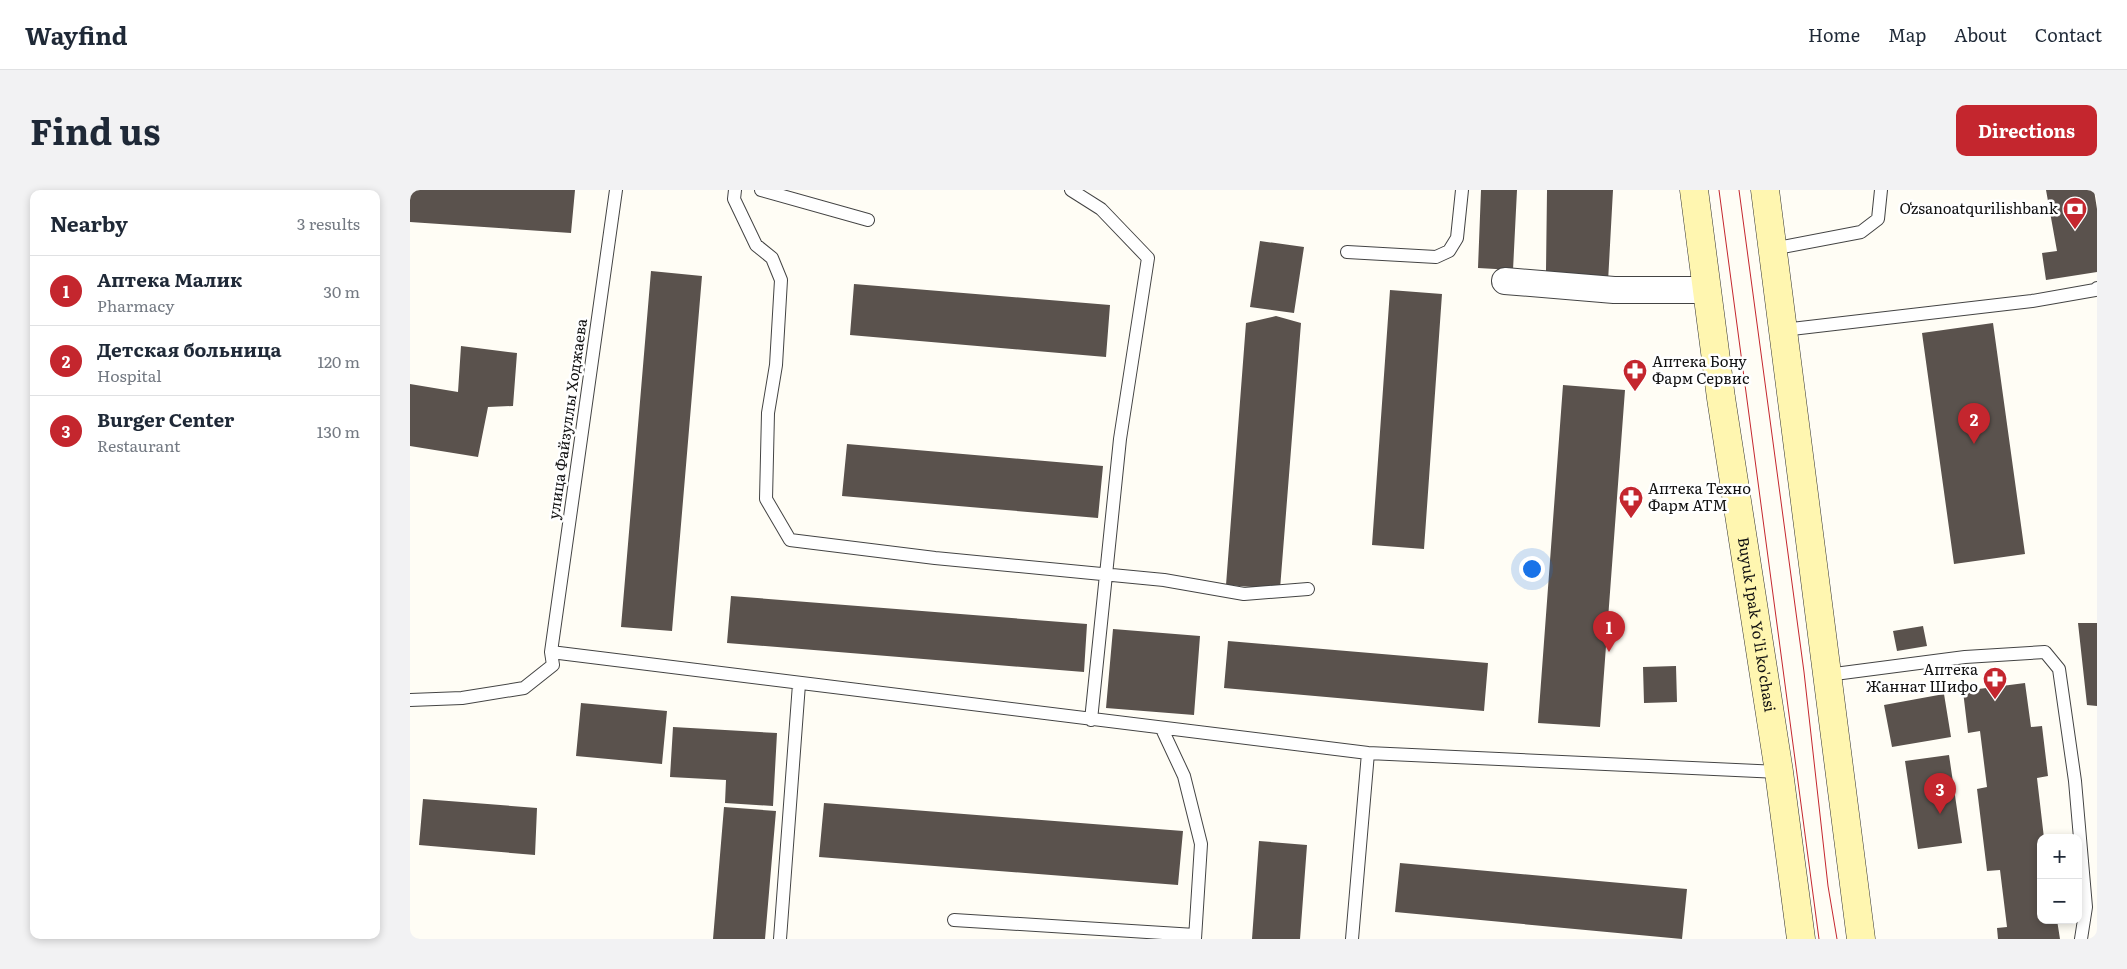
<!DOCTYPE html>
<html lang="en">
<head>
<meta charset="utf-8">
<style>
	:root { --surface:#fff; --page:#f2f2f3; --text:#1f2937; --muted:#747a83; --line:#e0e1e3; --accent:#c4262e }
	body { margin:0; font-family:Literata,serif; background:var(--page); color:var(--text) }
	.controls { position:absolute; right:15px; bottom:15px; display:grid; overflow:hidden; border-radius:10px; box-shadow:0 2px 8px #0003 }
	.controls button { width:45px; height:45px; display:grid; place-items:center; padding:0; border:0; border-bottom:1px solid var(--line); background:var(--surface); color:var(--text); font:25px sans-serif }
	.you { position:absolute; left:1121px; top:378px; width:18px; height:18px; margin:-12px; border:4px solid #fff; border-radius:50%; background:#1a73e8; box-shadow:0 0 0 8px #1a73e833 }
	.badge { display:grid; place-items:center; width:32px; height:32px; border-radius:50%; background:var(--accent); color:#fff; font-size:16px; font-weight:700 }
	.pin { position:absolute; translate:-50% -41px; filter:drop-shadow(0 1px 2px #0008) }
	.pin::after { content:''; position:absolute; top:26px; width:18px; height:15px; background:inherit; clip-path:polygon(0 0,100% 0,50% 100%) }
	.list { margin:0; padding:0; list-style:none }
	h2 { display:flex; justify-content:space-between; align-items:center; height:65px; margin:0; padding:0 20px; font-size:21px }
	h2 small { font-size:16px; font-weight:400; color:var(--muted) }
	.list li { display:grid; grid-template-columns:32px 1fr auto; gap:15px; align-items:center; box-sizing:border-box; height:70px; padding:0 20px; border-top:1px solid var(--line) }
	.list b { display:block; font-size:19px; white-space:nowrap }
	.list p { margin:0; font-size:16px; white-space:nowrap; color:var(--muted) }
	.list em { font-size:16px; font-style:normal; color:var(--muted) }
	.map { position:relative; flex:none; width:1687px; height:749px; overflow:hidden; border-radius:10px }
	header { display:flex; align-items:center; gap:30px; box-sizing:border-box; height:70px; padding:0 25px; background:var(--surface); border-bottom:1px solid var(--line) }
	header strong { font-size:24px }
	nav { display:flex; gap:28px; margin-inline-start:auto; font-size:18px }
	.intro { display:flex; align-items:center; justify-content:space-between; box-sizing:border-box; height:120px; padding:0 30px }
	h1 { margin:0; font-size:35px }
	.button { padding:12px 22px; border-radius:10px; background:var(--accent); color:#fff; font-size:18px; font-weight:700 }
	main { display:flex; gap:30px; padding:0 30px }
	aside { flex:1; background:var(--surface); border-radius:10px; box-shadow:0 2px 8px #0003 }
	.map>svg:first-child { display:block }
</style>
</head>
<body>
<header>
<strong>Wayfind</strong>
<nav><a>Home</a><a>Map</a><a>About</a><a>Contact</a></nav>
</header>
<div class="intro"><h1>Find us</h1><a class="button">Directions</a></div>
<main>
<aside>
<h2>Nearby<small>3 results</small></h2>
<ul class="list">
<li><span class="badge">1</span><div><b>Аптека Малик</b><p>Pharmacy</p></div><em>30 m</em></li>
<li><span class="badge">2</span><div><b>Детская больница</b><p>Hospital</p></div><em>120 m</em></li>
<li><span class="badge">3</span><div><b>Burger Center</b><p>Restaurant</p></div><em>130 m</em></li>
</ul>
</aside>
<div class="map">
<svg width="1687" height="749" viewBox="0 0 1687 749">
	<rect width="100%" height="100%" fill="#fffdf5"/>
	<path fill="#5a524d" d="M 0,0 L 165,0 L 161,43 L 0,32 Z
		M 1071,0 L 1107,0 L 1103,80 L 1068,78 Z
		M 1137,0 L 1203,0 L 1198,92 L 1136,81 Z
		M 1636,0 L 1684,0 L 1687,19 L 1687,82 L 1636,90 L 1632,63 L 1647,61 Z
		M 850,51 L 894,57 L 884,123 L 840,117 Z
		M 241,81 L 292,86 L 262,441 L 211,437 Z
		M 444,94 L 700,115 L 696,167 L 440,145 Z
		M 980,100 L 1032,104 L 1014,359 L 962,355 Z
		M 866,126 L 891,133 L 870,399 L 816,395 L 836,133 Z
		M 1583,133 L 1615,364 L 1544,374 L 1512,143 Z
		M 51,156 L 107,163 L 103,216 L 78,217 L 68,267 L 0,256 L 0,194 L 48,202 Z
		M 1153,195 L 1215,200 L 1190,537 L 1128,533 Z
		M 437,254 L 693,276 L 688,328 L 432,306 Z
		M 321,406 L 677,434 L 674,482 L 317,453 Z
		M 1668,433 L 1687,433 L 1687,516 L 1677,515 Z
		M 1513,436 L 1517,456 L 1487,461 L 1483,441 Z
		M 703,439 L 790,446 L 784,525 L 696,518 Z
		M 818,451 L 1078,473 L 1074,521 L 814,498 Z
		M 1266,476 L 1267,512 L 1234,513 L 1233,477 Z
		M 1615,493 L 1621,537 L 1632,536 L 1638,586 L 1627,588 L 1634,648 L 1631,648 L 1631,730 L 1647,730 L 1650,749 L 1588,749 L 1587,738 L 1597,737 L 1590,680 L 1577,681 L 1567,599 L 1577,597 L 1570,541 L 1558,543 L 1553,501 Z
		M 1534,504 L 1541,547 L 1482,557 L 1474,515 Z
		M 171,513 L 257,521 L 252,574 L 166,566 Z
		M 263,537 L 367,543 L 363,616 L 315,613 L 316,590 L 260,587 Z
		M 1539,565 L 1552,653 L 1508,659 L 1495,571 Z
		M 13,609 L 127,618 L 125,665 L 9,655 Z
		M 414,613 L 773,641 L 768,695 L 409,667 Z
		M 314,617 L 366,621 L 355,749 L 303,749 Z
		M 849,651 L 897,655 L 890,749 L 842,749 Z
		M 990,673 L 1277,699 L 1272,749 L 985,722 Z"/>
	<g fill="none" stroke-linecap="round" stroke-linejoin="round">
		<defs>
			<path id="service" d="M 325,0 L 324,9 L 346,55 L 362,68 L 371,90 L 366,175 L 358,223 L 356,309 L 380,350 L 525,368 L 754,390 L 834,404 L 898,399
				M 351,0 L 458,30
				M 661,0 L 691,19 L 738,68 L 710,249 L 681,530
				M 1362,59 L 1451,42 L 1468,29 L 1471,0
				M 937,62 L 1026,67 L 1039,61 L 1047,48 L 1052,0
				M 1373,140 L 1622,111 L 1685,100 L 1687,98
				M 141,462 L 958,563 L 1369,582
				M 1417,485 L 1555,467 L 1635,462 L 1649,479 L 1665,591 L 1676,717 L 1671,749
				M 0,510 L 52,508 L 114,498 L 143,475 L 141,462 L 206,0
				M 752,539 L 774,586 L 791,654 L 785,749
				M 544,730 L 785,745
				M 370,749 L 389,494
				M 942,749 L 958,563"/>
			<path id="minor" d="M 1095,91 L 1204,100 L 1297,100"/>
			<g id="secondary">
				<path id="s1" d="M 1284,0 L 1311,208 L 1369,582 L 1391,749"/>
				<path d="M 1355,0 L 1451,749"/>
			</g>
		</defs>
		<use href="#service" stroke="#444" stroke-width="14"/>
		<use href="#minor" stroke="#444" stroke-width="28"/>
		<use href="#secondary" stroke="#333" stroke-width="29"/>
		<use href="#service" stroke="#fff" stroke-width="12"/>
		<use href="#minor" stroke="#fff" stroke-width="26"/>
		<use href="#secondary" stroke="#fff6b0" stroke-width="28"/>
		<path stroke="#c4262e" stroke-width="1" d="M 1309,0 L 1409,749
			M 1329,0 L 1394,482 L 1418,696 L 1427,749"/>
	</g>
	<defs>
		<symbol id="bank-pin" viewBox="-11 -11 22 30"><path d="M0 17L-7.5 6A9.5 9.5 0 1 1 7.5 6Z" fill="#c4262e" stroke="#fff"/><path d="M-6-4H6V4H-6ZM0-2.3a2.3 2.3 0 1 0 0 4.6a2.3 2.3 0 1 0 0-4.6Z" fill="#fff"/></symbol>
		<symbol id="pharmacy-pin" viewBox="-11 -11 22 30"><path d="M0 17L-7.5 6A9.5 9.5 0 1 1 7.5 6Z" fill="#c4262e" stroke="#fff"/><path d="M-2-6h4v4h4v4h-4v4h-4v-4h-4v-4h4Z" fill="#fff"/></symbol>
	</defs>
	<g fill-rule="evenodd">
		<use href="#bank-pin" x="1651" y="5" width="28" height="38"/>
		<use href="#pharmacy-pin" x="1211" y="167" width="28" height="38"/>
		<use href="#pharmacy-pin" x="1207" y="294" width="28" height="38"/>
		<use href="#pharmacy-pin" x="1571" y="475" width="28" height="38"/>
	</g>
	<g text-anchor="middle" stroke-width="5" stroke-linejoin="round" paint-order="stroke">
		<g font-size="15" fill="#111" stroke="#fff" text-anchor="end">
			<text x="1648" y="24">Oʻzsanoatqurilishbank</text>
			<text x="1242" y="177" text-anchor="start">Аптека Бону<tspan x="1242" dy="17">Фарм Сервис</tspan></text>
			<text x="1238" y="304" text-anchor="start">Аптека Техно<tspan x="1238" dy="17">Фарм АТМ</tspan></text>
			<text x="1568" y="485">Аптека<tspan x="1568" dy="17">Жаннат Шифо</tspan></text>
		</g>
		<g font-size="15" fill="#111" stroke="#fff">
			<text transform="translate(158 229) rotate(-82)" y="5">улица Файзуллы Ходжаева</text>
			<text dy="5" stroke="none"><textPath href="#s1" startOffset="439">Buyuk Ipak Yo'li ko'chasi</textPath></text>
		</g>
	</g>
</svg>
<div class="controls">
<button>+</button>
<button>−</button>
</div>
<div class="you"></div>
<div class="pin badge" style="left:1199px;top:462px">1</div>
<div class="pin badge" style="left:1564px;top:254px">2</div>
<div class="pin badge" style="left:1530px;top:624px">3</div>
</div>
</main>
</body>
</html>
